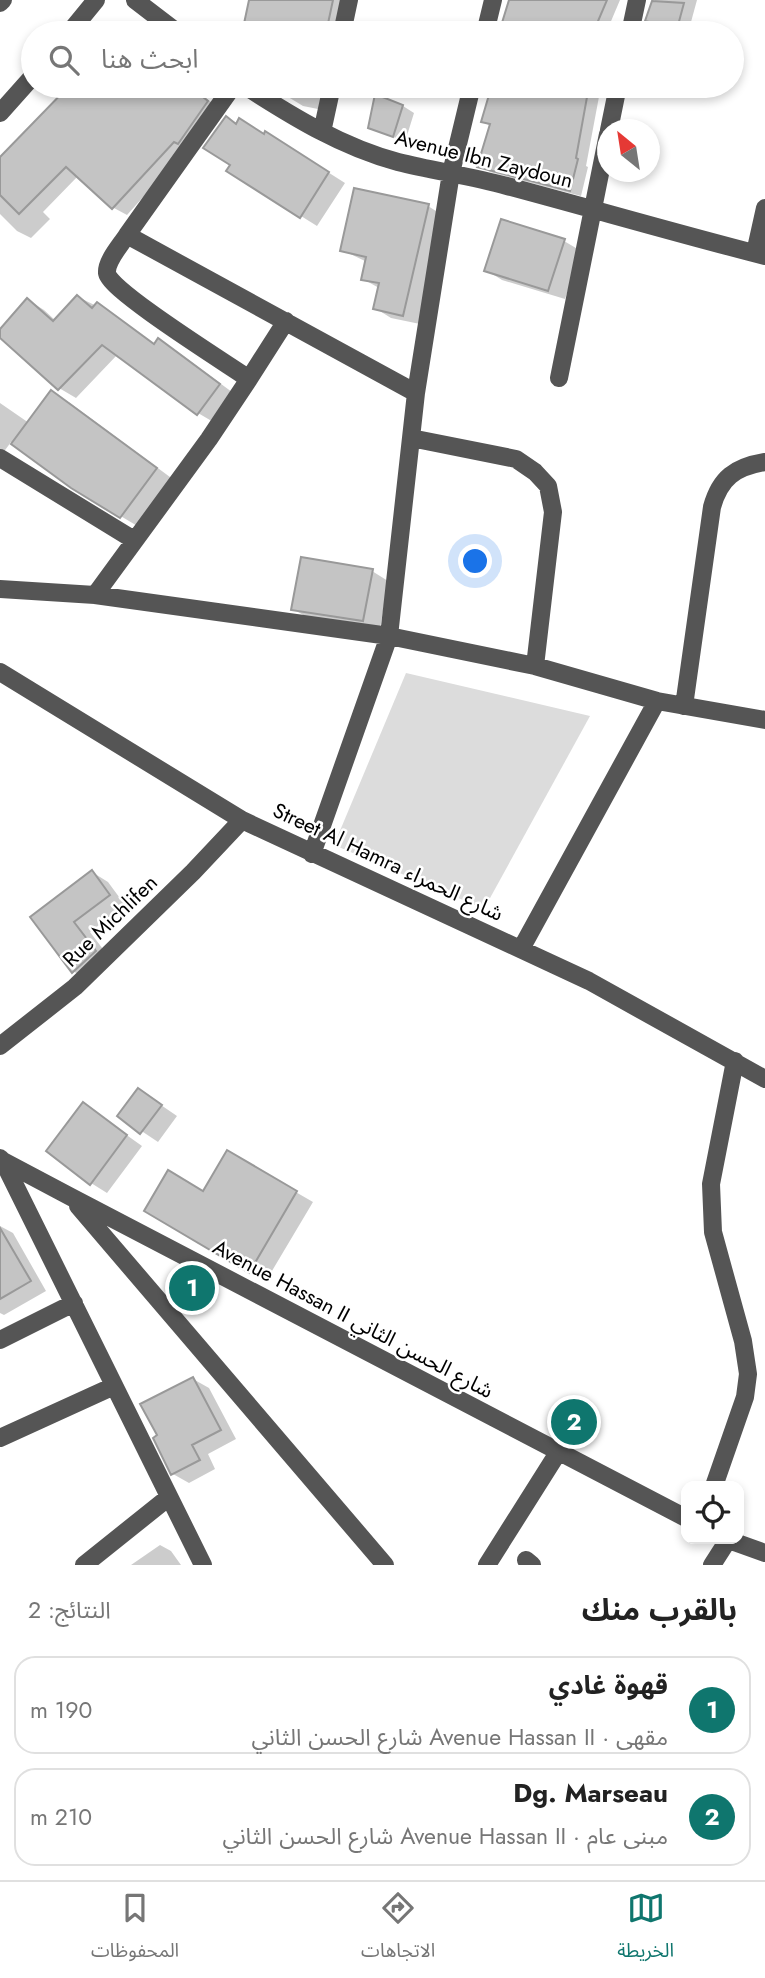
<!DOCTYPE html>
<html lang="ar">
<head>
<meta charset="utf-8">
<style>
	:root { --surface:#fff; --page:#f6f6f6; --text:#222; --muted:#767676; --line:#e0e0e0; --accent:#0f766e }
	body { margin:0; font-family:Jost,"Noto Sans Arabic",sans-serif; background:var(--page); color:var(--text); direction:rtl }
	.controls { position:absolute; right:21px; bottom:21px; display:grid; overflow:hidden; border-radius:14px; box-shadow:0 4px 10px #0003 }
	.controls button { width:63px; height:63px; display:grid; place-items:center; padding:0; border:0; border-bottom:2px solid var(--line); background:var(--surface); color:var(--text); font:35px sans-serif }
	.compass { position:absolute; left:597px; top:119px; width:63px; height:63px; border-radius:50%; background:var(--surface); box-shadow:0 4px 10px #0003; rotate:330deg }
	.you { position:absolute; left:476px; top:562px; width:24px; height:24px; margin:-18px; border:5px solid #fff; border-radius:50%; background:#1a73e8; box-shadow:0 0 0 10px #1a73e833 }
	.badge { display:grid; place-items:center; width:46px; height:46px; border-radius:50%; background:var(--accent); color:#fff; font-size:23px; font-weight:700 }
	.pin { position:absolute; translate:-50% -50%; border:4px solid #fff; box-shadow:0 2px 7px #0006 }
	.list { margin:0; padding:0; list-style:none }
	h2 { display:flex; justify-content:space-between; align-items:center; height:91px; margin:0; padding:0 28px; font-size:30px }
	h2 small { font-size:23px; font-weight:400; color:var(--muted) }
	.list li { display:grid; grid-template-columns:46px 1fr auto; gap:21px; align-items:center; box-sizing:border-box; height:98px; margin:0 14px 14px; padding:0 14px; border:2px solid var(--line); border-radius:21px }
	.list b { display:block; font-size:26px; white-space:nowrap }
	.list p { margin:0; font-size:23px; white-space:nowrap; color:var(--muted) }
	.list em { font-size:23px; font-style:normal; color:var(--muted) }
	.icon { flex:none; width:38px; height:38px; fill:none; stroke:currentColor; stroke-width:2; stroke-linecap:round; stroke-linejoin:round }
	.map { position:relative; flex:none; width:765px; height:1565px; overflow:hidden; direction:ltr }
	.search { position:absolute; background:var(--surface); box-shadow:0 4px 10px #0003; left:21px; right:21px; top:21px; height:77px; display:flex; align-items:center; gap:18px; box-sizing:border-box; padding:0 24px; border-radius:38px; color:var(--muted); font-size:26px }
	.sheet { height:315px; background:var(--surface) }
	nav { display:flex; justify-content:space-around; align-items:center; box-sizing:border-box; height:98px; border-top:2px solid var(--line); background:var(--surface); font-size:19px; color:var(--muted) }
	nav a { display:grid; justify-items:center; gap:4px }
	nav .on { color:var(--accent) }
	.map>svg:first-child { display:block }
</style>
</head>
<body>
<div class="map">
<svg width="765" height="1565" viewBox="0 0 765 1565">
	<rect width="100%" height="100%" fill="#fff"/>
	<path fill="#dcdcdc" d="M 406,673 L 590,716 L 484,909 L 334,845 Z"/>
	<path fill="#0003" d="M 250,0 L 344,0 L 344,33 L 243,33 Z
		M 511,0 L 620,0 L 606,33 L 507,33 L 508,28 L 503,25 Z
		M 655,0 L 697,0 L 688,33 L 658,26 L 647,20 Z
		M 109,22 L 123,30 L 127,33 L 102,33 Z
		M 72,86 L 191,86 L 221,110 L 127,215 L 114,208 L 78,176 L 43,212 L 50,219 L 31,238 L 17,231 L 0,214 L 0,159 Z
		M 276,86 L 333,86 L 328,111 L 303,106 L 275,89 Z
		M 496,86 L 601,86 L 586,166 L 588,167 L 581,196 L 490,172 L 479,166 L 491,126 L 483,122 Z
		M 403,106 L 414,113 L 405,142 L 370,127 Z
		M 226,118 L 282,143 L 345,183 L 317,226 L 301,216 L 233,165 Z
		M 428,206 L 444,216 L 420,324 L 391,318 L 375,308 L 379,288 L 363,279 L 367,262 L 342,250 Z
		M 564,241 L 581,251 L 565,299 L 502,280 L 486,270 Z
		M 78,297 L 113,314 L 156,345 L 159,341 L 175,350 L 236,395 L 215,423 L 198,413 L 118,354 L 76,398 L 59,388 L 0,336 L 0,331 L 28,300 L 44,310 L 56,321 Z
		M 52,392 L 70,403 L 174,480 L 139,527 L 72,487 L 11,442 L 0,457 L 0,403 L 29,423 Z
		M 372,571 L 388,581 L 380,629 L 310,619 L 293,609 Z
		M 92,872 L 108,882 L 125,905 L 90,932 L 112,961 L 89,981 L 73,971 L 32,917 Z
		M 139,1090 L 177,1116 L 158,1142 L 119,1116 Z
		M 83,1104 L 142,1146 L 107,1193 L 91,1183 Z
		M 228,1153 L 313,1202 L 266,1281 L 146,1211 L 204,1193 Z
		M 0,1226 L 13,1233 L 46,1291 L 4,1315 L 0,1313 Z
		M 193,1379 L 209,1388 L 236,1439 L 208,1454 L 215,1469 L 189,1483 L 173,1474 Z
		M 160,1545 L 171,1551 L 181,1565 L 131,1565 Z"/>
	<path fill="#c4c4c4" stroke="#999" stroke-width="2" d="M 249,0 L 333,0 L 326,33 L 242,33 Z
		M 509,0 L 607,0 L 593,33 L 544,33 L 501,26 Z
		M 652,1 L 684,3 L 677,29 L 645,21 Z
		M 69,86 L 189,86 L 208,101 L 178,144 L 174,142 L 112,209 L 66,167 L 19,214 L 0,195 L 0,157 Z
		M 550,86 L 589,86 L 576,158 L 578,159 L 570,191 L 477,167 L 490,124 L 481,122 L 491,88 L 548,95 Z
		M 375,94 L 403,105 L 393,137 L 368,128 Z
		M 226,116 L 236,124 L 239,118 L 264,134 L 265,131 L 329,172 L 300,218 L 226,171 L 230,165 L 203,148 Z
		M 354,188 L 429,204 L 403,316 L 373,309 L 379,283 L 361,280 L 366,257 L 340,251 Z
		M 501,219 L 565,239 L 548,291 L 484,271 Z
		M 77,295 L 92,308 L 97,302 L 154,344 L 158,338 L 220,384 L 197,415 L 102,345 L 58,390 L 0,338 L 0,329 L 27,298 L 53,321 Z
		M 51,390 L 157,468 L 120,518 L 71,488 L 11,444 Z
		M 301,557 L 373,569 L 363,621 L 291,610 Z
		M 92,870 L 110,895 L 74,922 L 96,951 L 72,973 L 30,917 Z
		M 138,1088 L 162,1105 L 140,1134 L 117,1116 Z
		M 83,1102 L 127,1135 L 90,1185 L 46,1151 Z
		M 227,1150 L 297,1191 L 249,1273 L 144,1211 L 168,1170 L 203,1191 Z
		M 0,1228 L 31,1281 L 0,1299 Z
		M 193,1377 L 221,1430 L 192,1445 L 200,1460 L 171,1475 L 153,1438 L 157,1435 L 140,1404 Z"/>
	<g fill="none" stroke-linecap="round" stroke-linejoin="round">
		<path stroke="#555" stroke-width="18" d="M 135,0 L 178,33
			M 0,3 L 3,0
			M 69,33 L 96,0
			M 342,33 L 349,0
			M 485,33 L 493,0
			M 630,33 L 637,0
			M 233,86 L 127,235 L 416,393 L 389,636 L 312,854
			M 245,86 C 293,117 342,147 398,162 C 434,171 471,176 507,186 C 593,209 679,234 765,256
			M 0,113 L 33,76
			M 609,130 L 618,86
			M 322,132 L 332,86
			M 755,253 L 765,208
			M 559,378 L 608,134
			M 249,379 L 286,321
			M 416,393 L 451,173 L 472,86
			M 411,438 L 516,459 L 535,472 L 548,486 L 553,512 L 535,666
			M 0,458 L 134,540
			M 0,589 L 95,595 L 389,636 L 535,666 L 657,701 L 765,720
			M 95,595 L 209,439 L 249,379 C 229,365 107,289 107,273 C 106,261 120,246 127,235
			M 0,672 L 242,820 L 589,981 L 765,1079
			M 684,706 L 712,507 C 720,478 735,467 765,462
			M 521,949 L 657,701
			M 0,1046 L 75,987 L 193,872 L 242,820
			M 0,1158 L 3,1161 L 71,1197 L 686,1518
			M 3,1161 L 203,1565
			M 78,1206 L 385,1565
			M 0,1340 L 74,1303
			M 0,1438 L 114,1386
			M 714,1486 L 745,1397 L 748,1374 L 743,1341 L 713,1232 L 711,1184 L 735,1061
			M 726,1539 L 765,1553
			M 526,1560 L 532,1565
			M 84,1565 L 169,1497
			M 487,1565 L 559,1451
			M 712,1565 L 728,1540"/>
	</g>
	<g text-anchor="middle" stroke-width="5" stroke-linejoin="round" paint-order="stroke">
		<g font-size="21" fill="#000" stroke="#fff">
			<text transform="translate(484 159) rotate(14)" y="7">Avenue Ibn Zaydoun</text>
			<text transform="translate(388 862) rotate(25)" y="7">Street Al Hamra شارع الحمراء</text>
			<text transform="translate(110 921) rotate(-44)" y="7">Rue Michlifen</text>
			<text transform="translate(353 1319) rotate(28)" y="7">Avenue Hassan II شارع الحسن الثاني</text>
		</g>
	</g>
</svg>
<div class="controls">
<button><svg class="icon" aria-label="locate" viewBox="0 0 24 24"><circle cx="12" cy="12" r="6"/><path d="M12 2v4M12 18v4M2 12h4M18 12h4"/></svg></button>
</div>
<svg class="compass" viewBox="-18 -18 36 36"><path d="M0-13l5 13h-10z" fill="#e53935"/><path d="M0 13l5-13h-10z" fill="#767676"/></svg>
<div class="you"></div>
<div class="pin badge" style="left:192px;top:1288px">1</div>
<div class="pin badge" style="left:574px;top:1422px">2</div>
<div class="search"><svg class="icon" aria-label="search" viewBox="0 0 24 24"><circle cx="10" cy="10" r="6"/><path d="M15 15l6 6"/></svg>ابحث هنا</div>
</div>
<section class="sheet">
<h2>بالقرب منك<small>النتائج: 2</small></h2>
<ul class="list">
<li><span class="badge">1</span><div><b>قهوة غادي</b><p>مقهى · Avenue Hassan II شارع الحسن الثاني</p></div><em>190 m</em></li>
<li><span class="badge">2</span><div><b>Dg. Marseau</b><p>مبنى عام · Avenue Hassan II شارع الحسن الثاني</p></div><em>210 m</em></li>
</ul>
</section>
<nav>
<a class="on"><svg class="icon" aria-label="map" viewBox="0 0 24 24"><path d="M3 6l6-2 6 2 6-2v14l-6 2-6-2-6 2zM9 4v14M15 6v14"/></svg>الخريطة</a>
<a><svg class="icon" aria-label="directions" viewBox="0 0 24 24"><path d="M12 3l9 9-9 9-9-9zM9 14v-3h6M13 9l2 2-2 2"/></svg>الاتجاهات</a>
<a><svg class="icon" aria-label="saved" viewBox="0 0 24 24"><path d="M7 4h10v16l-5-4-5 4z"/></svg>المحفوظات</a>
</nav>
</body>
</html>
